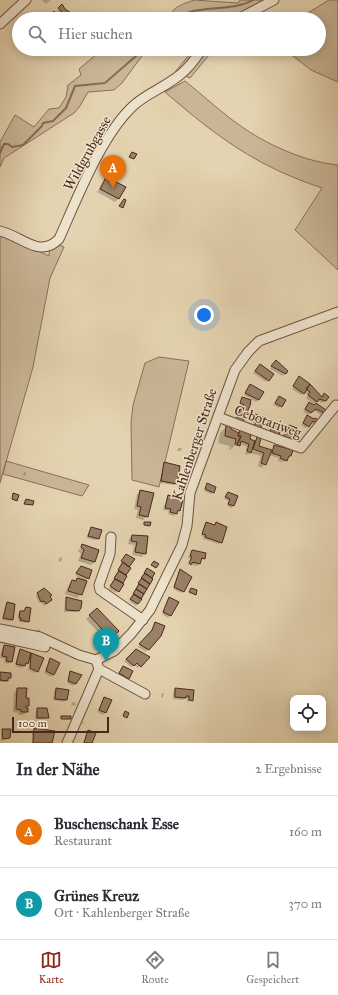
<!DOCTYPE html>
<html lang="de">
<head>
<meta charset="utf-8">
<style>
	:root { --surface:#fff; --page:#f7f7f7; --text:#2b2b33; --muted:#7c7c81; --line:#e1e1e2; --accent:#8f2418 }
	body { margin:0; font-family:"IM FELL Great Primer",serif; background:var(--page); color:var(--text) }
	.controls { position:absolute; right:12px; bottom:12px; display:grid; overflow:hidden; border-radius:8px; box-shadow:0 2px 10px #0003 }
	.controls button { width:36px; height:36px; display:grid; place-items:center; padding:0; border:0; border-bottom:1px solid var(--line); background:var(--surface); color:var(--text); font:20px sans-serif }
	.scale { position:absolute; left:12px; bottom:10px; width:97px; box-sizing:border-box; padding-left:4px; border:2px solid #49281b; border-top:0; font-size:11px; line-height:14px; white-space:nowrap; color:#49281b; -webkit-text-stroke:3px #ede2cc; paint-order:stroke }
	.you { position:absolute; left:204px; top:315px; width:14px; height:14px; margin:-10px; border:3px solid #fff; border-radius:50%; background:#1a73e8; box-shadow:0 0 0 6px #1a73e833 }
	.badge { display:grid; place-items:center; width:26px; height:26px; border-radius:50%; background:var(--accent); color:#fff; font-size:13px; font-weight:700 }
	.pin { position:absolute; translate:-50% -33px; filter:drop-shadow(0 1px 2px #0008) }
	.pin::after { content:''; position:absolute; top:21px; width:14px; height:12px; background:inherit; clip-path:polygon(0 0,100% 0,50% 100%) }
	.list { margin:0; padding:0; list-style:none }
	h2 { display:flex; justify-content:space-between; align-items:center; height:52px; margin:0; padding:0 16px; font-size:17px }
	h2 small { font-size:13px; font-weight:400; color:var(--muted) }
	.list li { display:grid; grid-template-columns:26px 1fr auto; gap:12px; align-items:center; box-sizing:border-box; height:72px; padding:0 16px; border-top:1px solid var(--line) }
	.list b { display:block; font-size:15px; white-space:nowrap }
	.list p { margin:0; font-size:13px; white-space:nowrap; color:var(--muted) }
	.list em { font-size:13px; font-style:normal; color:var(--muted) }
	.icon { flex:none; width:22px; height:22px; fill:none; stroke:currentColor; stroke-width:2; stroke-linecap:round; stroke-linejoin:round }
	.map { position:relative; flex:none; width:338px; height:743px; overflow:hidden }
	.search { position:absolute; background:var(--surface); box-shadow:0 2px 10px #0003; left:12px; right:12px; top:12px; height:44px; display:flex; align-items:center; gap:10px; box-sizing:border-box; padding:0 14px; border-radius:22px; color:var(--muted); font-size:15px }
	.sheet { height:196px; background:var(--surface) }
	nav { display:flex; justify-content:space-around; align-items:center; box-sizing:border-box; height:56px; border-top:1px solid var(--line); background:var(--surface); font-size:11px; color:var(--muted) }
	nav a { display:grid; justify-items:center; gap:2px }
	nav .on { color:var(--accent) }
	.map>svg:first-child { display:block }
</style>
</head>
<body>
<div class="map">
<svg width="338" height="743" viewBox="0 0 338 743">
	<rect width="100%" height="100%" fill="#e4d3b0"/>
	<filter id="stains"><feTurbulence type="fractalNoise" baseFrequency=".005" numOctaves="4"/><feColorMatrix values="0 0 0 0 .2 0 0 0 0 .09 0 0 0 0 .02 0 0 0 .5 -.17"/></filter>
	<radialGradient id="worn" r=".72"><stop offset=".6" stop-color="#630" stop-opacity="0"/><stop offset="1" stop-color="#630" stop-opacity=".3"/></radialGradient>
	<path fill="#cab697" stroke="#8a6f59" d="M 194,0 L 238,3 L 240,0 L 269,0 L 240,19 L 217,19 L 217,15 C 200,15 185,19 168,19 C 172,7 183,4 194,0 Z
		M 329,0 L 338,0 L 338,82 L 311,70 L 284,49 L 319,49 L 319,19 L 298,19 Z
		M 103,49 L 162,49 L 145,52 L 122,83 L 114,90 L 88,92 L 80,106 L 74,113 L 4,158 L 0,167 L 0,142 L 15,115 L 34,127 L 49,109 L 59,108 L 66,97 L 68,85 L 81,75 L 79,69 Z
		M 194,49 L 214,49 L 190,78 L 175,72 Z
		M 185,81 C 205,97 224,115 245,129 C 272,147 307,162 338,165 L 338,270 L 295,230 L 322,188 C 256,166 217,137 165,92 Z
		M 0,233 L 49,256 L 50,241 L 64,247 L 50,278 L 33,367 L 0,483 Z
		M 159,357 L 189,361 L 159,487 L 132,480 L 131,423 L 133,405 L 145,363 Z
		M 6,461 L 89,485 L 82,496 L 3,474 Z"/>
	<path fill="#0003" fill-rule="evenodd" d="M 42,0 L 51,0 L 46,4 Z
		M 62,6 L 69,19 L 53,19 L 51,16 L 54,13 L 59,17 L 61,15 L 57,11 Z
		M 106,178 L 119,198 L 115,202 L 97,192 Z
		M 274,363 L 287,371 L 283,376 L 270,369 Z
		M 258,367 L 268,380 L 266,382 L 253,373 Z
		M 299,377 L 320,395 L 317,400 L 324,395 L 325,401 L 323,403 L 317,401 L 314,404 L 306,398 L 308,395 L 304,392 L 301,395 L 292,389 Z
		M 248,388 L 259,400 L 256,402 L 244,395 Z
		M 279,397 L 281,406 L 279,408 L 273,405 Z
		M 242,398 L 249,400 L 235,422 L 238,412 L 241,411 L 242,407 L 239,406 Z
		M 314,404 L 324,410 L 321,415 L 314,410 L 308,415 L 303,411 L 307,405 L 314,406 Z
		M 255,415 L 257,431 L 252,429 L 255,423 L 252,422 Z
		M 307,417 L 313,420 L 315,419 L 316,423 L 314,425 L 310,422 L 306,428 L 301,425 Z
		M 227,426 L 230,430 L 239,433 L 240,431 L 248,440 L 254,442 L 257,438 L 257,447 L 271,451 L 275,446 L 290,456 L 284,462 L 278,461 L 279,458 L 269,455 L 262,468 L 258,466 L 261,456 L 250,453 L 248,455 L 245,454 L 247,447 L 239,443 L 236,447 L 237,444 L 229,451 L 230,446 L 218,443 L 220,433 ZM 248,447 L 256,449 L 256,451 L 248,448 Z
		M 178,448 L 182,448 L 181,451 L 177,451 Z
		M 165,463 L 176,483 L 174,485 L 160,483 L 163,466 Z
		M 24,472 L 26,472 L 25,476 L 23,475 Z
		M 208,485 L 213,492 L 211,494 L 204,491 Z
		M 140,491 L 147,516 L 143,520 L 136,518 L 138,510 L 134,509 L 137,494 Z
		M 228,493 L 233,506 L 231,508 L 227,506 L 229,501 L 224,499 Z
		M 168,496 L 179,510 L 174,516 L 168,514 L 169,511 L 163,510 Z
		M 206,523 L 214,526 L 216,524 L 221,542 L 219,544 L 203,539 L 204,537 L 201,536 Z
		M 91,528 L 99,538 L 96,540 L 86,538 Z
		M 132,536 L 147,537 L 145,553 L 142,557 L 132,555 L 134,545 L 128,544 L 129,539 Z
		M 82,545 L 95,562 L 91,565 L 78,561 L 81,554 L 78,551 Z
		M 192,551 L 204,558 L 201,560 L 197,566 L 190,564 L 188,566 L 191,559 L 188,558 Z
		M 62,557 L 62,561 L 59,562 L 59,558 Z
		M 124,557 L 133,559 L 124,575 L 126,576 L 116,593 L 109,589 Z
		M 180,570 L 183,591 L 181,593 L 173,589 Z
		M 78,571 L 88,578 L 84,582 L 81,594 L 77,598 L 65,594 L 69,584 L 79,578 L 75,574 Z
		M 145,571 L 154,574 L 136,606 L 129,601 Z
		M 48,592 L 51,595 L 49,602 L 44,606 L 41,602 L 39,603 L 36,596 Z
		M 67,598 L 80,607 L 76,612 L 64,612 L 65,600 Z
		M 170,598 L 178,603 L 168,618 L 162,614 Z
		M 7,603 L 12,619 L 10,621 L 2,620 Z
		M 26,608 L 28,621 L 26,623 L 19,622 L 18,614 L 23,612 Z
		M 97,609 L 114,634 L 105,640 L 86,619 Z
		M 155,623 L 148,649 L 146,652 L 138,647 L 150,634 Z
		M 38,629 L 40,630 L 40,634 L 35,633 Z
		M 4,646 L 11,661 L 9,664 L 4,663 L 5,659 L 0,658 L 2,648 Z
		M 20,650 L 43,659 L 35,673 L 28,670 L 30,663 L 27,662 L 22,668 L 15,666 Z
		M 136,650 L 140,666 L 138,668 L 134,665 L 131,667 L 124,661 Z
		M 50,659 L 53,675 L 51,677 L 44,673 Z
		M 121,669 L 129,678 L 126,680 L 118,676 Z
		M 71,672 L 76,683 L 73,686 L 67,683 Z
		M 0,673 L 10,674 L 10,678 L 5,682 L 0,682 Z
		M 17,689 L 28,706 L 26,708 L 27,712 L 23,715 L 18,715 L 18,713 L 13,712 L 14,693 Z
		M 56,689 L 66,699 L 64,702 L 53,700 L 54,691 Z
		M 175,689 L 193,691 L 192,700 L 187,702 L 187,698 L 182,700 L 173,699 L 173,692 Z
		M 162,693 L 164,693 L 163,698 L 161,697 Z
		M 104,698 L 105,712 L 103,715 L 97,712 Z
		M 72,702 L 76,703 L 76,705 L 71,706 Z
		M 38,709 L 48,717 L 45,719 L 35,719 L 36,711 Z
		M 80,721 L 84,723 L 84,724 L 78,723 Z
		M 35,729 L 52,743 L 32,743 L 32,731 Z
		M 3,730 L 9,738 L 1,741 L 1,732 Z
		M 88,731 L 91,743 L 83,743 L 86,733 Z"/>
	<g fill="none" stroke-linecap="round" stroke-linejoin="round">
		<path stroke="#866c56" stroke-width="2" d="M 178,19 C 194,3 231,13 253,0
			M 0,153 L 4,144 L 8,144 L 12,147 L 23,145 L 42,126 L 43,123 L 53,121 L 66,108 L 75,86 L 105,83 L 144,49"/>
	</g>
	<path fill="#9a8168" stroke="#49281b" d="M 62,4 L 65,9 L 74,15 L 70,19 L 57,19 L 52,14 L 54,11 L 59,16 L 62,12 L 58,8 Z
		M 132,152 L 137,154 L 134,159 L 129,157 Z
		M 106,177 L 126,187 L 119,199 L 100,189 Z
		M 124,199 L 126,200 L 123,208 L 119,206 Z
		M 276,360 L 288,371 L 286,374 L 271,366 Z
		M 260,364 L 274,374 L 269,381 L 255,371 Z
		M 299,376 L 310,384 L 304,394 L 293,386 Z
		M 250,384 L 264,392 L 259,400 L 245,393 Z
		M 310,384 L 322,397 L 324,393 L 329,397 L 326,401 L 319,399 L 317,402 L 308,395 L 310,392 L 306,389 Z
		M 279,396 L 286,400 L 282,407 L 275,403 Z
		M 242,397 L 251,400 L 250,403 L 251,403 L 243,422 L 236,420 L 240,409 L 242,410 L 244,405 L 240,403 Z
		M 309,402 L 314,405 L 316,403 L 326,410 L 324,413 L 316,409 L 311,413 L 305,409 Z
		M 255,414 L 265,418 L 260,430 L 254,427 L 256,421 L 253,419 Z
		M 307,415 L 314,419 L 315,418 L 319,420 L 317,423 L 313,421 L 309,427 L 303,423 Z
		M 276,422 L 283,425 L 278,437 L 271,435 L 273,432 L 270,431 L 272,425 L 275,426 Z
		M 226,425 L 231,427 L 231,429 L 239,433 L 238,436 L 241,436 L 237,445 L 235,444 L 236,439 L 225,436 Z
		M 289,425 L 297,428 L 292,436 L 299,438 L 297,445 L 282,439 Z
		M 240,430 L 251,435 L 250,439 L 255,441 L 251,453 L 247,451 L 249,444 L 241,441 L 240,446 L 237,445 L 241,436 L 238,436 Z
		M 257,437 L 261,438 L 259,446 L 272,450 L 266,465 L 261,463 L 264,453 L 253,449 Z
		M 274,445 L 293,450 L 291,456 L 289,456 L 287,461 L 280,458 L 281,456 L 272,453 Z
		M 164,462 L 180,466 L 177,484 L 161,481 Z
		M 207,483 L 216,487 L 214,493 L 205,489 Z
		M 140,490 L 154,493 L 148,517 L 139,515 L 141,507 L 137,506 Z
		M 228,492 L 238,496 L 234,506 L 228,504 L 230,499 L 225,497 Z
		M 13,493 L 19,495 L 17,501 L 12,499 Z
		M 168,495 L 183,500 L 180,511 L 178,510 L 177,514 L 170,512 L 171,509 L 165,508 Z
		M 26,499 L 34,501 L 33,505 L 24,504 Z
		M 144,522 L 151,522 L 150,526 L 144,525 Z
		M 206,522 L 215,525 L 216,522 L 227,527 L 222,543 L 205,537 L 206,535 L 202,534 Z
		M 91,527 L 102,530 L 99,539 L 88,536 Z
		M 132,535 L 148,536 L 146,554 L 135,552 L 137,542 L 131,541 Z
		M 82,544 L 99,550 L 95,562 L 81,558 L 84,550 L 81,547 Z
		M 192,550 L 206,553 L 205,559 L 202,558 L 200,564 L 193,562 L 191,565 L 189,563 L 192,557 L 190,556 Z
		M 126,554 L 135,559 L 129,567 L 121,561 Z
		M 154,561 L 159,564 L 156,568 L 151,565 Z
		M 123,562 L 131,568 L 126,575 L 118,570 Z
		M 81,566 L 92,570 L 89,579 L 76,573 Z
		M 147,568 L 155,573 L 152,578 L 144,573 Z
		M 180,569 L 192,577 L 184,592 L 174,587 Z
		M 119,571 L 127,576 L 123,583 L 114,578 Z
		M 145,573 L 153,579 L 150,584 L 141,578 Z
		M 77,578 L 87,581 L 82,595 L 68,591 L 72,580 L 76,581 Z
		M 142,578 L 150,584 L 147,589 L 138,583 Z
		M 115,579 L 124,584 L 119,592 L 110,586 Z
		M 139,584 L 147,589 L 144,594 L 136,589 Z
		M 44,588 L 52,595 L 50,596 L 52,600 L 46,604 L 44,601 L 41,602 L 37,593 Z
		M 191,588 L 197,590 L 196,595 L 189,592 Z
		M 136,589 L 144,594 L 141,599 L 133,594 Z
		M 134,594 L 142,599 L 138,604 L 130,599 Z
		M 66,597 L 82,601 L 81,608 L 79,611 L 66,610 Z
		M 169,597 L 179,602 L 171,616 L 163,612 Z
		M 7,602 L 15,604 L 13,620 L 3,618 Z
		M 26,607 L 31,608 L 29,622 L 20,620 L 21,618 L 19,618 L 20,611 L 24,611 Z
		M 97,608 L 119,631 L 114,636 L 113,634 L 109,637 L 89,615 Z
		M 155,622 L 165,626 L 161,636 L 149,650 L 139,644 L 152,630 Z
		M 4,645 L 15,647 L 12,662 L 6,661 L 7,657 L 2,656 Z
		M 20,649 L 31,653 L 28,664 L 26,663 L 25,666 L 16,664 Z
		M 136,649 L 150,657 L 141,667 L 137,663 L 134,666 L 126,659 Z
		M 31,653 L 44,658 L 38,672 L 30,668 Z
		M 50,658 L 60,663 L 54,675 L 46,671 Z
		M 123,666 L 133,671 L 129,679 L 119,673 Z
		M 70,671 L 82,675 L 76,684 L 68,681 Z
		M 0,672 L 11,673 L 11,678 L 8,678 L 8,681 L 0,680 Z
		M 17,688 L 27,688 L 26,698 L 29,698 L 29,706 L 26,706 L 26,708 L 28,708 L 28,712 L 21,712 L 21,710 L 16,709 Z
		M 56,688 L 69,690 L 67,700 L 55,699 Z
		M 175,688 L 194,690 L 193,701 L 189,700 L 189,696 L 186,696 L 186,698 L 175,697 Z
		M 104,697 L 112,700 L 106,713 L 99,710 Z
		M 37,708 L 47,708 L 49,718 L 37,718 Z
		M 125,711 L 129,713 L 127,718 L 123,716 Z
		M 61,716 L 71,716 L 71,719 L 61,719 Z
		M 34,728 L 55,731 L 52,743 L 33,743 Z
		M 2,729 L 11,729 L 10,738 L 3,739 Z
		M 88,730 L 96,733 L 92,743 L 84,743 Z"/>
	<g fill="none" stroke-linecap="round" stroke-linejoin="round">
		<defs>
			<path id="minor" d="M 238,19 L 274,0
				M 0,24 L 26,0
				M 0,231 C 22,236 39,259 59,239 C 77,199 101,136 133,106 C 147,93 166,87 181,74 C 190,67 196,58 202,49
				M 218,417 L 301,448 L 336,405
				M 111,537 L 110,554 L 99,585 L 100,590 L 143,620
				M 0,629 L 40,637 L 79,655 L 96,660 L 114,651 L 131,634 L 150,610 L 182,545 L 187,526 L 190,493 L 235,370 L 248,352 L 259,341 L 338,312
				M 0,637 L 45,647
				M 99,669 L 145,694
				M 67,743 L 99,669 L 96,660"/>
		</defs>
		<use href="#minor" stroke="#705340" stroke-width="11"/>
		<use href="#minor" stroke="#ede2cc" stroke-width="9"/>
	</g>
	<g text-anchor="middle" stroke-width="3" stroke-linejoin="round" paint-order="stroke">
		<g font-size="14" fill="#49281b" stroke="#ede2cc">
			<text transform="translate(87 153) rotate(-61)" y="5">Wildgrubgasse</text>
			<text transform="translate(268 421) rotate(20)" y="5">Cebotariweg</text>
			<text transform="translate(194 444) rotate(-72)" y="5">Kahlenberger Straße</text>
		</g>
	</g>
	<rect width="100%" height="100%" filter="url(#stains)"/>
	<rect width="100%" height="100%" fill="url(#worn)"/>
</svg>
<div class="controls">
<button><svg class="icon" aria-label="locate" viewBox="0 0 24 24"><circle cx="12" cy="12" r="6"/><path d="M12 2v4M12 18v4M2 12h4M18 12h4"/></svg></button>
</div>
<div class="scale">100 m</div>
<div class="you"></div>
<div class="pin badge" style="left:113px;top:188px;background:#e8710a">A</div>
<div class="pin badge" style="left:106px;top:661px;background:#0f9aa8">B</div>
<div class="search"><svg class="icon" aria-label="search" viewBox="0 0 24 24"><circle cx="10" cy="10" r="6"/><path d="M15 15l6 6"/></svg>Hier suchen</div>
</div>
<section class="sheet">
<h2>In der Nähe<small>2 Ergebnisse</small></h2>
<ul class="list">
<li><span class="badge" style="background:#e8710a">A</span><div><b>Buschenschank Esse</b><p>Restaurant</p></div><em>160 m</em></li>
<li><span class="badge" style="background:#0f9aa8">B</span><div><b>Grünes Kreuz</b><p>Ort · Kahlenberger Straße</p></div><em>370 m</em></li>
</ul>
</section>
<nav>
<a class="on"><svg class="icon" aria-label="map" viewBox="0 0 24 24"><path d="M3 6l6-2 6 2 6-2v14l-6 2-6-2-6 2zM9 4v14M15 6v14"/></svg>Karte</a>
<a><svg class="icon" aria-label="directions" viewBox="0 0 24 24"><path d="M12 3l9 9-9 9-9-9zM9 14v-3h6M13 9l2 2-2 2"/></svg>Route</a>
<a><svg class="icon" aria-label="saved" viewBox="0 0 24 24"><path d="M7 4h10v16l-5-4-5 4z"/></svg>Gespeichert</a>
</nav>
</body>
</html>
